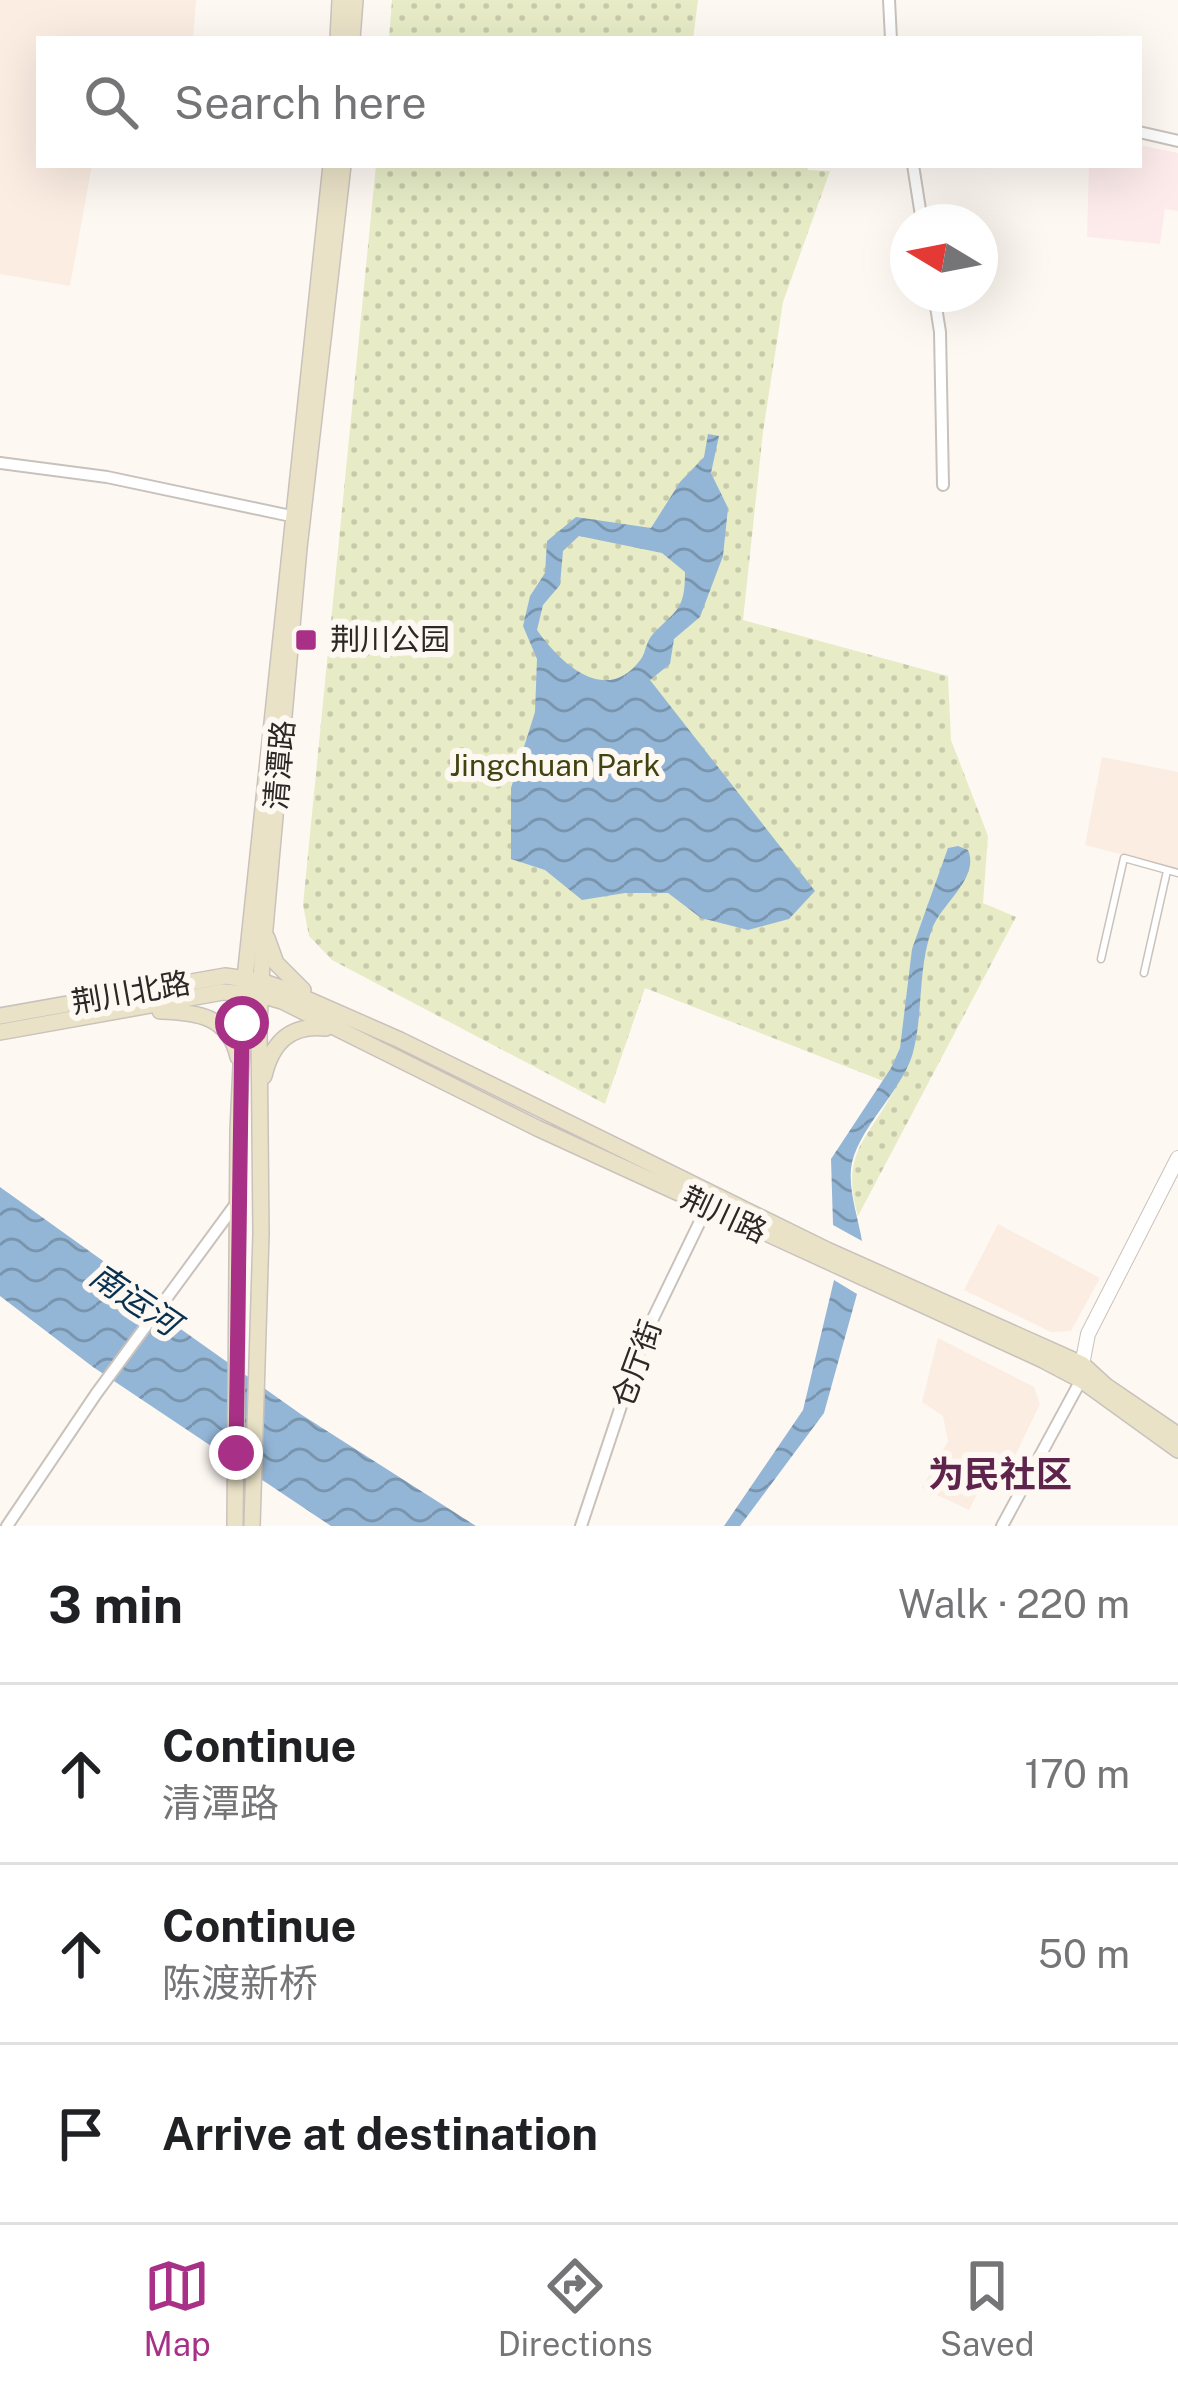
<!DOCTYPE html>
<html lang="en">
<head>
<meta charset="utf-8">
<style>
	:root { --surface:#fff; --page:#f6f6f6; --text:#202124; --muted:#757577; --line:#e0e0e0; --accent:#a83086 }
	body { margin:0; font-family:"Public Sans","Noto Sans SC",sans-serif; background:var(--page); color:var(--text) }
	.compass { position:absolute; left:890px; top:204px; width:108px; height:108px; border-radius:50%; background:var(--surface); box-shadow:0 12px 48px #0002; rotate:280deg }
	.stop { position:absolute; width:36px; height:36px; margin:-27px; border:9px solid #a83086; border-radius:50%; background:#fff }
	.stop.end { background:#a83086; border-color:#fff; box-shadow:0 3px 12px #0008 }
	.list { margin:0; padding:0; list-style:none }
	h2 { display:flex; justify-content:space-between; align-items:center; height:156px; margin:0; padding:0 48px; font-size:51px }
	h2 small { font-size:39px; font-weight:400; color:var(--muted) }
	.list li { display:grid; grid-template-columns:78px 1fr auto; gap:36px; align-items:center; box-sizing:border-box; height:180px; padding:0 48px; border-top:3px solid var(--line) }
	.list b { display:block; font-size:45px; white-space:nowrap }
	.list p { margin:0; font-size:39px; white-space:nowrap; color:var(--muted) }
	.list em { font-size:39px; font-style:normal; color:var(--muted) }
	.icon { flex:none; width:66px; height:66px; fill:none; stroke:currentColor; stroke-width:2; stroke-linecap:round; stroke-linejoin:round }
	.map { position:relative; flex:none; width:1178px; height:1526px; overflow:hidden }
	.search { position:absolute; background:var(--surface); box-shadow:0 12px 48px #0002; left:36px; right:36px; top:36px; height:132px; display:flex; align-items:center; gap:30px; box-sizing:border-box; padding:0 42px; border-radius:0px; color:var(--muted); font-size:45px }
	.sheet { height:696px; background:var(--surface) }
	nav { display:flex; justify-content:space-around; align-items:center; box-sizing:border-box; height:168px; border-top:3px solid var(--line); background:var(--surface); font-size:33px; color:var(--muted) }
	nav a { display:grid; justify-items:center; gap:6px }
	nav .on { color:var(--accent) }
	.map>svg:first-child { display:block }
</style>
</head>
<body>
<div class="map">
<svg width="1178" height="1526" viewBox="0 0 1178 1526">
	<defs>
		<pattern id="park-dots" width="8" height="8" patternUnits="userSpaceOnUse" patternTransform="scale(3)"><rect width="8" height="8" fill="#e7ecc7"/><path d="M2 2h.1M6 6h.1" fill="none" stroke="#c6caab" stroke-width="1.8" stroke-linecap="round"/></pattern>
		<pattern id="water-waves" width="16" height="10" patternUnits="userSpaceOnUse" patternTransform="scale(3)"><rect width="16" height="10" fill="#94b6d6"/><path d="M0 5q4-4 8 0t8 0" fill="none" stroke="#7994ad"/></pattern>
	</defs>
	<rect width="100%" height="100%" fill="#fef8f3"/>
	<path fill="#fbede2" d="M 0,0 L 196,0 L 193,39 L 39,39 L 39,165 L 92,165 L 70,286 L 0,274 Z
		M 1102,757 L 1178,772 L 1178,869 L 1085,845 Z
		M 998,1224 L 1100,1278 L 1071,1331 L 1051,1332 L 964,1290 Z
		M 938,1338 L 1034,1387 L 1040,1404 L 997,1493 L 980,1488 L 969,1510 L 922,1488 L 948,1441 L 943,1416 L 922,1402 Z"/>
	<path fill="#fcebea" d="M 1139,145 L 1178,153 L 1178,211 L 1165,209 L 1160,244 L 1087,237 L 1089,165 L 1139,165 Z"/>
	<path fill="url(#park-dots)" d="M 392,0 L 698,0 L 693,39 L 389,39 Z
		M 376,165 L 807,165 L 808,170 L 830,171 L 783,302 L 763,432 L 743,620 L 948,676 L 951,740 L 988,836 L 983,903 L 1016,917 L 858,1216 C 839,1150 870,1139 896,1086 L 645,988 L 605,1104 L 332,960 L 309,936 L 303,905 Z"/>
	<path fill="url(#water-waves)" fill-rule="evenodd" d="M 708,434 L 719,436 L 711,473 L 728,508 L 723,556 L 700,617 L 674,639 L 670,664 L 650,680 L 815,891 L 789,919 L 748,930 L 701,918 L 668,893 L 625,893 L 582,900 L 545,870 L 511,859 L 511,788 L 535,712 L 537,659 L 523,626 L 530,596 L 545,573 L 547,541 L 576,517 L 651,528 L 680,482 L 704,457 ZM 579,536 L 662,553 L 685,572 C 685,610 677,609 653,634 C 646,641 646,652 641,659 C 606,707 560,663 537,630 L 543,605 L 560,585 L 563,551 Z
		M 958,846 L 968,850 C 980,878 942,903 932,929 C 917,970 924,1015 912,1056 C 900,1093 855,1132 851,1169 C 849,1193 858,1217 862,1241 L 833,1225 L 831,1159 L 891,1068 L 900,1048 L 912,949 L 948,848 Z
		M 0,1187 L 131,1281 L 137,1298 L 302,1415 L 476,1526 L 331,1526 L 93,1367 L 0,1296 Z
		M 834,1280 L 857,1294 L 824,1413 L 740,1526 L 724,1526 L 803,1410 Z"/>
	<g fill="none" stroke-linecap="round" stroke-linejoin="round">
		<defs>
			<path id="service" d="M 1101,959 L 1124,858 L 1178,873
				M 1144,973 L 1167,871"/>
			<path id="minor" d="M 889,0 L 891,39
				M 1139,132 L 1178,141
				M 913,165 L 922,222
				M 934,294 L 940,332 L 943,485
				M 0,463 L 107,477 L 291,516
				M 7,1526 L 96,1394 L 238,1201
				M 581,1526 L 644,1337 L 707,1207
				M 1002,1526 L 1081,1380"/>
			<path id="tertiary" d="M 1081,1370 L 1088,1334 L 1178,1158"/>
			<path id="secondary" d="M 338,39 L 340,0
				M 352,39 L 355,0
				M 267,938 L 276,963 L 303,990
				M 160,1011 C 197,1012 229,1016 238,1057
				M 0,1016 L 225,976 L 261,981 L 284,989 L 400,1040 L 827,1250 L 1082,1364 L 1106,1386 L 1178,1435
				M 0,1032 L 223,992 L 261,995 L 282,1001 L 537,1128 L 1043,1360 L 1081,1380 L 1178,1450
				M 264,1076 C 272,1042 291,1024 326,1028
				M 235,1526 L 238,1131 L 245,978 L 331,165
				M 252,1526 L 261,1234 L 259,1026 L 262,962 L 299,548 L 343,165"/>
		</defs>
		<use href="#service" stroke="#c9c2bc" stroke-width="9"/>
		<use href="#minor" stroke="#c9c2bc" stroke-width="14"/>
		<use href="#tertiary" stroke="#c9c2bc" stroke-width="16"/>
		<use href="#secondary" stroke="#c9c2bc" stroke-width="18"/>
		<use href="#service" stroke="#fff" stroke-width="6"/>
		<use href="#minor" stroke="#fff" stroke-width="10"/>
		<use href="#tertiary" stroke="#fff" stroke-width="14"/>
		<use href="#secondary" stroke="#eae2c7" stroke-width="15"/>
	</g>
	<g fill="none" stroke-linecap="round" stroke-linejoin="round">
		<path stroke="#a83086" stroke-width="15" d="M 236,1453 L 242,1023"/>
	</g>
	<rect fill="#a83086" stroke="#fef8f3" stroke-width="4.5" x="294" y="628" width="24" height="24" rx="6"/>
	<g text-anchor="middle" stroke-width="12" stroke-linejoin="round" paint-order="stroke">
		<g font-size="30" fill="#2b2826" stroke="#fef8f3" text-anchor="start">
			<text x="330" y="650">荆川公园</text>
		</g>
		<g font-size="30" fill="#2b2826" stroke="#fef8f3">
			<text transform="translate(280 765) rotate(-85)" y="10">清潭路</text>
			<text transform="translate(131 993) rotate(-10)" y="10">荆川北路</text>
			<text transform="translate(724 1215) rotate(25)" y="10">荆川路</text>
			<text transform="translate(637 1364) rotate(-70)" y="10">仓厅街</text>
		</g>
		<g font-size="30" fill="#404411" stroke="#fef8f3">
			<text x="555" y="776">Jingchuan Park</text>
		</g>
		<g font-size="33" font-style="italic" fill="#073150" stroke="#fef8f3">
			<text transform="translate(135 1299) rotate(34)" y="12">南运河</text>
		</g>
		<g font-size="36" font-weight="bold" fill="#5e244c" stroke="#fef8f3">
			<text x="1000" y="1487">为民社区</text>
		</g>
	</g>
</svg>
<svg class="compass" viewBox="-18 -18 36 36"><path d="M0-13l5 13h-10z" fill="#e53935"/><path d="M0 13l5-13h-10z" fill="#757577"/></svg>
<div class="stop" style="left:242px;top:1023px"></div>
<div class="stop end" style="left:236px;top:1453px"></div>
<div class="search"><svg class="icon" aria-label="search" viewBox="0 0 24 24"><circle cx="10" cy="10" r="6"/><path d="M15 15l6 6"/></svg>Search here</div>
</div>
<section class="sheet">
<h2>3 min<small>Walk · 220 m</small></h2>
<ul class="list">
<li><svg class="icon" aria-label="ahead" viewBox="0 0 24 24"><path d="M12 20V5M6 11l6-6 6 6"/></svg><div><b>Continue</b><p>清潭路</p></div><em>170 m</em></li>
<li><svg class="icon" aria-label="ahead" viewBox="0 0 24 24"><path d="M12 20V5M6 11l6-6 6 6"/></svg><div><b>Continue</b><p>陈渡新桥</p></div><em>50 m</em></li>
<li><svg class="icon" aria-label="arrive" viewBox="0 0 24 24"><path d="M6 21V4h12l-3 4 3 4H6"/></svg><div><b>Arrive at destination</b></div></li>
</ul>
</section>
<nav>
<a class="on"><svg class="icon" aria-label="map" viewBox="0 0 24 24"><path d="M3 6l6-2 6 2 6-2v14l-6 2-6-2-6 2zM9 4v14M15 6v14"/></svg>Map</a>
<a><svg class="icon" aria-label="directions" viewBox="0 0 24 24"><path d="M12 3l9 9-9 9-9-9zM9 14v-3h6M13 9l2 2-2 2"/></svg>Directions</a>
<a><svg class="icon" aria-label="saved" viewBox="0 0 24 24"><path d="M7 4h10v16l-5-4-5 4z"/></svg>Saved</a>
</nav>
</body>
</html>
